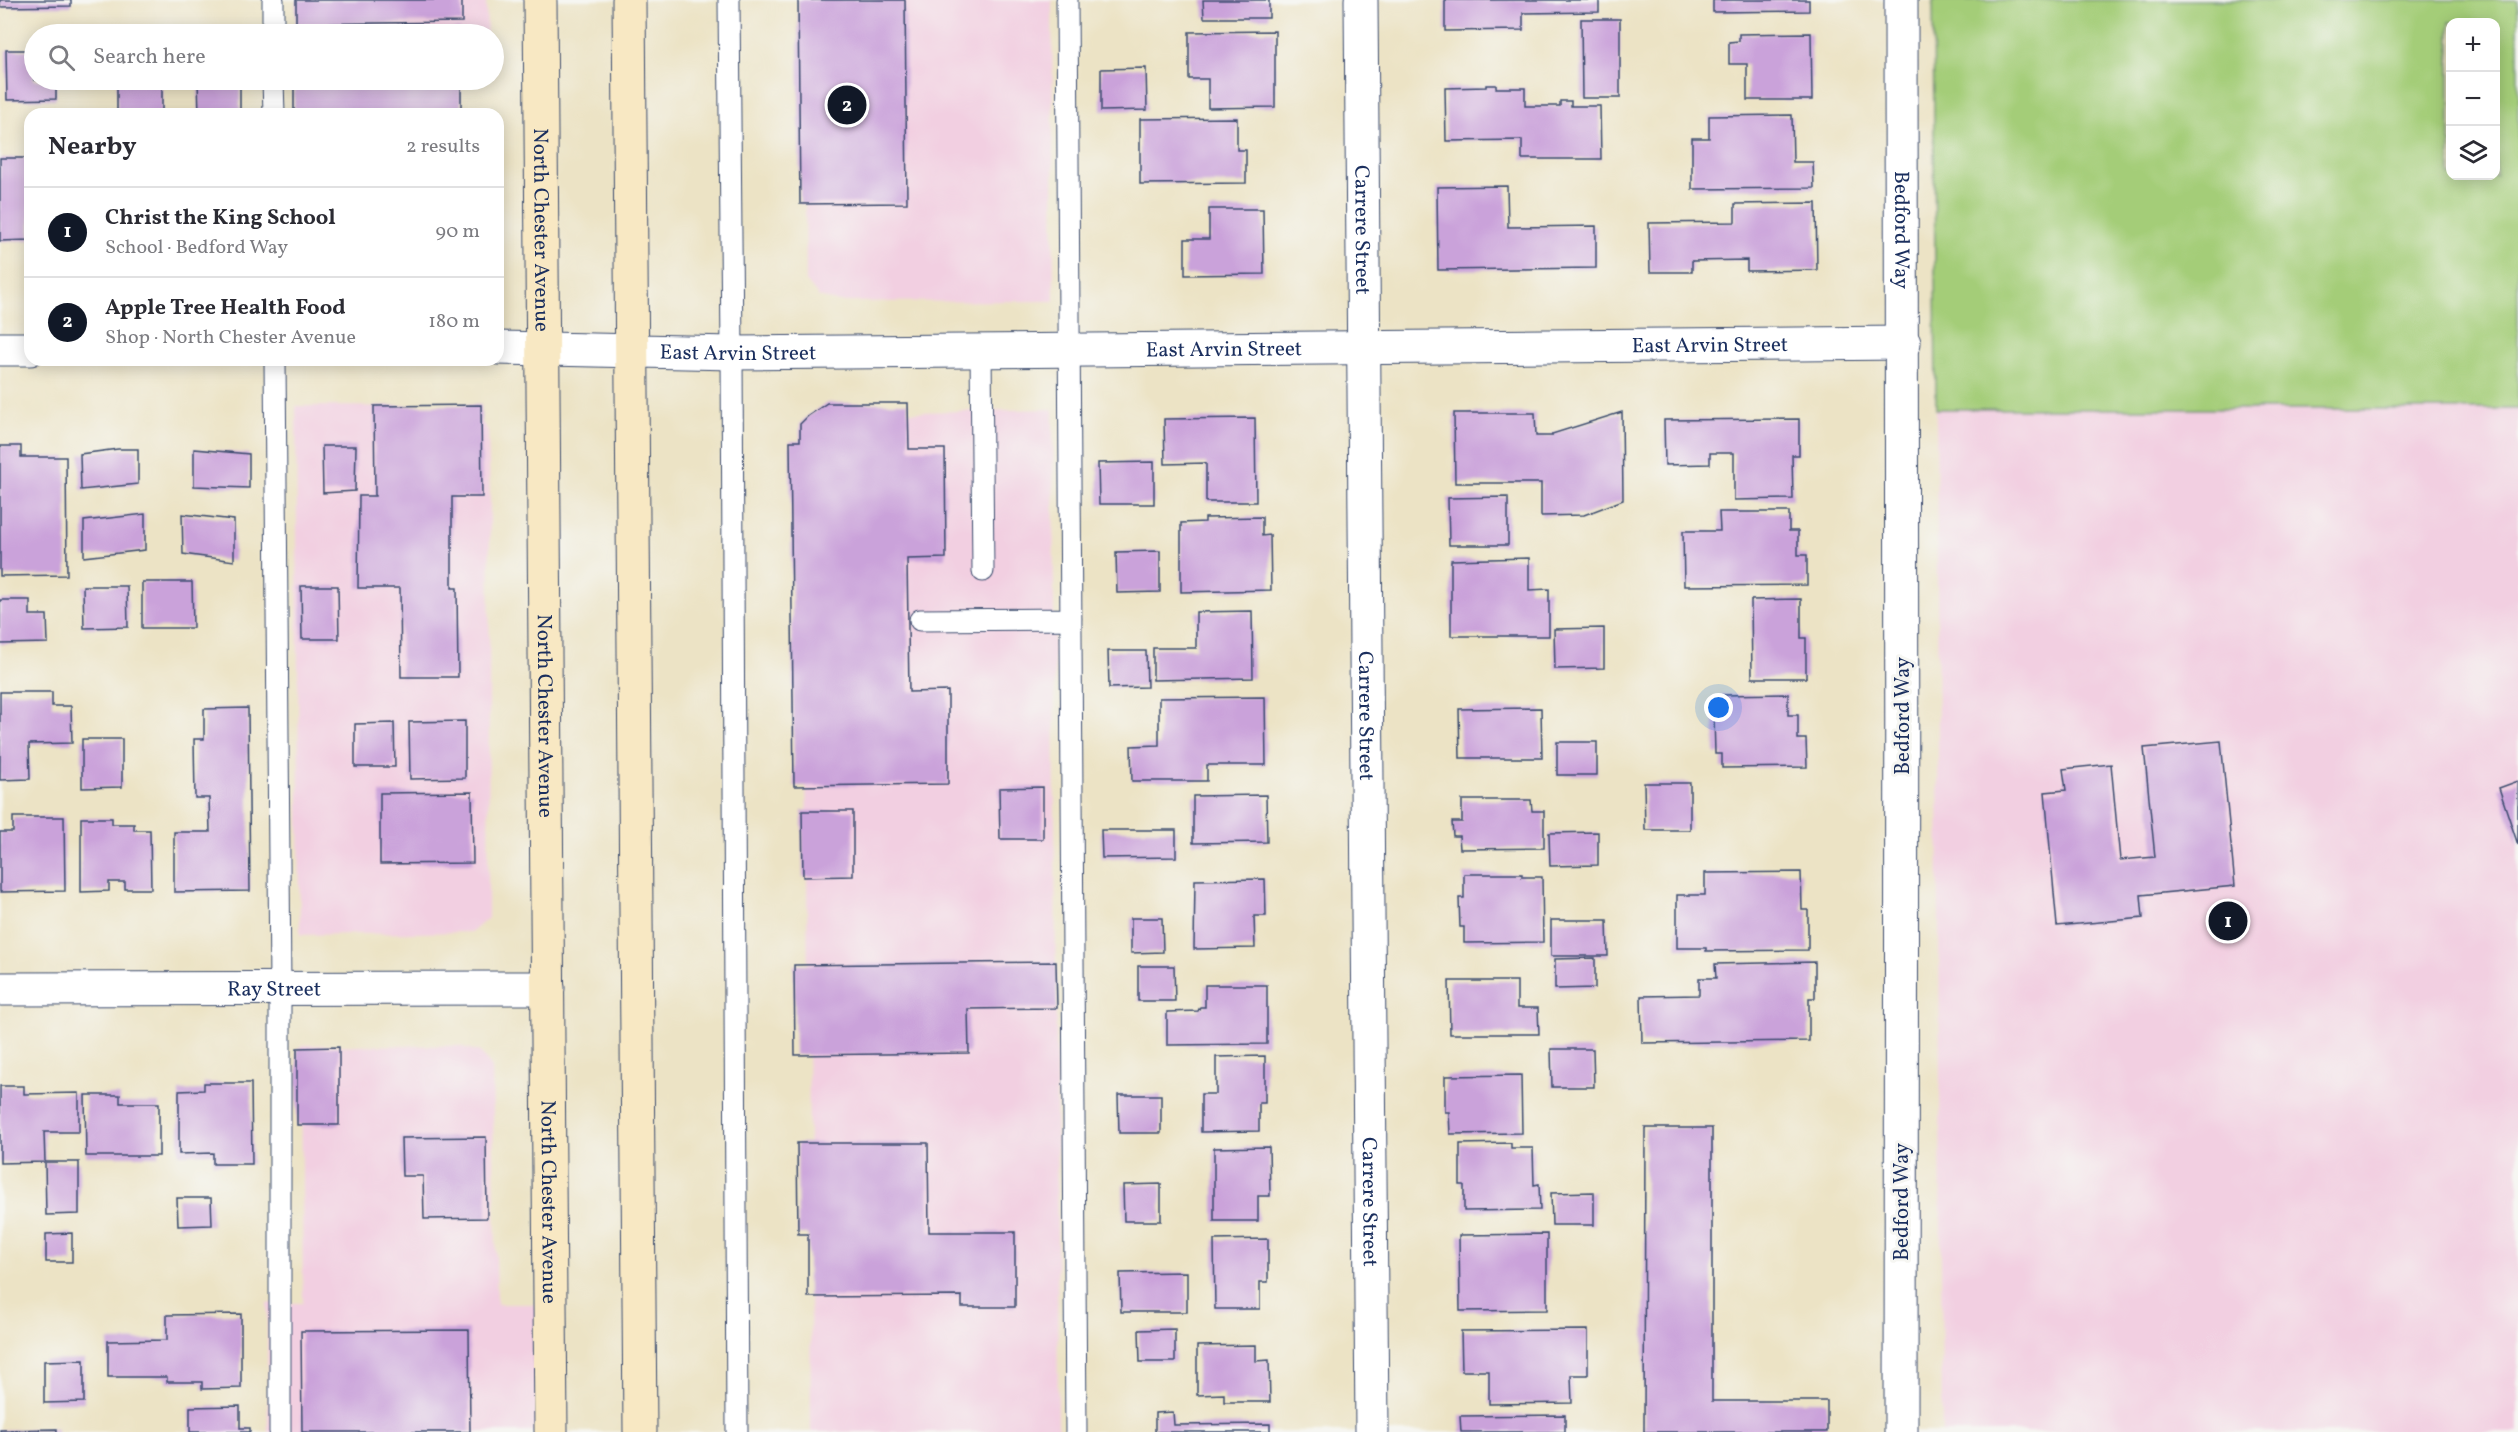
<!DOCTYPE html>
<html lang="en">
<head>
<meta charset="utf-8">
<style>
	:root { --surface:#fff; --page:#f7f7f7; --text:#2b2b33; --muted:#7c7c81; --line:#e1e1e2; --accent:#111827 }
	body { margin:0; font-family:Vollkorn,serif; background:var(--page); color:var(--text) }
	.controls { position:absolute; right:18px; top:18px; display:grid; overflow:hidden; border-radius:12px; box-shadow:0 3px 15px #0003 }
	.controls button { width:54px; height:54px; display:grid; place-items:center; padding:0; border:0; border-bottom:2px solid var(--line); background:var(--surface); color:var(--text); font:30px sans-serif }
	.you { position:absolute; left:1719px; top:708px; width:21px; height:21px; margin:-15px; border:4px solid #fff; border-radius:50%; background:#1a73e8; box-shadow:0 0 0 9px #1a73e833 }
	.badge { display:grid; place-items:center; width:39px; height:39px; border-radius:50%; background:var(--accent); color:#fff; font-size:20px; font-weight:700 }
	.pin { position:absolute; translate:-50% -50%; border:3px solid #fff; box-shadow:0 2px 6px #0006 }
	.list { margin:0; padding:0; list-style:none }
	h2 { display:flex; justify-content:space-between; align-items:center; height:78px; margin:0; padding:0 24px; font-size:26px }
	h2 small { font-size:20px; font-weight:400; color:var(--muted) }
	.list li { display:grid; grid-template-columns:39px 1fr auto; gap:18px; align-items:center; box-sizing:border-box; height:90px; padding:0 24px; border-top:2px solid var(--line) }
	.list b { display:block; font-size:22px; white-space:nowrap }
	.list p { margin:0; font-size:20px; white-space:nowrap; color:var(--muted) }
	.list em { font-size:20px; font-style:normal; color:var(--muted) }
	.icon { flex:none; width:33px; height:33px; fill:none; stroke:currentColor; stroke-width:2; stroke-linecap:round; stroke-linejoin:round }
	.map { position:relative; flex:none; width:2518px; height:1432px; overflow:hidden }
	.search { position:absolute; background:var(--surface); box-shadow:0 3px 15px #0003; left:24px; top:24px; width:480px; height:66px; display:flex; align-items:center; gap:15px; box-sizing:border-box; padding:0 21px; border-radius:33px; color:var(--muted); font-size:22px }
	.panel { position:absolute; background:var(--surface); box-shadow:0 3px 15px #0003; left:24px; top:108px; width:480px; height:258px; border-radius:18px }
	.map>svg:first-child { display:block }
</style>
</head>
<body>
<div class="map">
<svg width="2518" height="1432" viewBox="0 0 2518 1432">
	<rect width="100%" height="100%" fill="#f6f6f2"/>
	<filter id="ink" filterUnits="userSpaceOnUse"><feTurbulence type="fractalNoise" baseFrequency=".0167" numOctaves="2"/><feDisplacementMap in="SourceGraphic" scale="12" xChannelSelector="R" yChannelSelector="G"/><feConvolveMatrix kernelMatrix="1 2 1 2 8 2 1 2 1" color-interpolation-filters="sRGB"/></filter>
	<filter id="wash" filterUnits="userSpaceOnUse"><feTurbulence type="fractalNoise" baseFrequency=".008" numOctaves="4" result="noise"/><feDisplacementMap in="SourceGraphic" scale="24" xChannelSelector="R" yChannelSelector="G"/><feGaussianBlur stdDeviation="1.35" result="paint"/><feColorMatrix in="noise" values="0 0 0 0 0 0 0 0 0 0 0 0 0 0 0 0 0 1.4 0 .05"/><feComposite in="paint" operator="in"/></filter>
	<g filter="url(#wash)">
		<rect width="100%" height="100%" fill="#ece3c5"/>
		<path fill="#f2cfe1" d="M 296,0 L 486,0 L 487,34 L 297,34 Z
			M 803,0 L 1052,0 L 1054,301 L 839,302 L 819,297 L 806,281 Z
			M 296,406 L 454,407 L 475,414 L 488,430 L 490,499 L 488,918 L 472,932 L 300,935 Z
			M 1053,409 L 1058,1432 L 811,1432 L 804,447 L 825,414 Z
			M 1936,409 L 2518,409 L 2518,1432 L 1942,1432 Z
			M 301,1045 L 459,1046 L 480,1052 L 492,1068 L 497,1304 L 542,1304 L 543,1432 L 268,1432 L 267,1303 L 303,1303 Z"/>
		<path fill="#a4cd78" stroke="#607e6b" stroke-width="1.5" fill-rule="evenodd" d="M 1933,0 L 2518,0 L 2518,409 L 1936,409 ZM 2450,22 L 2496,22 L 2496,176 L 2450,176 Z"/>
		<g id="blocks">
			<path fill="#caa2da" d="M 0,0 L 71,0 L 71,6 L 0,7 Z
				M 296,0 L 462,0 L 462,22 L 296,24 Z
				M 798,0 L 905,0 L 907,203 L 800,204 Z
				M 1203,0 L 1269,0 L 1269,18 L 1204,18 Z
				M 1445,0 L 1599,0 L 1599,12 L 1523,13 L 1523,30 L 1445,31 Z
				M 1713,0 L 1809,0 L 1809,11 L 1713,12 Z
				M 1581,19 L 1620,19 L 1620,98 L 1582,98 Z
				M 460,29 L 460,34 L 320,34 L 320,30 Z
				M 1275,31 L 1275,107 L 1208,108 L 1208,79 L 1189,79 L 1189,32 Z
				M 1811,33 L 1812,100 L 1747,100 L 1747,64 L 1729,64 L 1729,42 L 1739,41 L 1739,34 Z
				M 6,50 L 34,50 L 34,80 L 56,80 L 56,99 L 7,100 Z
				M 1146,68 L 1147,110 L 1101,111 L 1101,69 Z
				M 117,80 L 162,80 L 162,114 L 117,114 Z
				M 198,80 L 240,80 L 240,114 L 199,114 Z
				M 294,80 L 461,80 L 461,114 L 294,114 Z
				M 1486,85 L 1496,85 L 1496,88 L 1525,88 L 1525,106 L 1560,106 L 1560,101 L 1571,101 L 1571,106 L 1600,106 L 1601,159 L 1522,159 L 1522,140 L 1446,141 L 1445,88 L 1486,87 Z
				M 1792,115 L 1793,162 L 1813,162 L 1814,188 L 1692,189 L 1692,138 L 1709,138 L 1709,116 Z
				M 1237,118 L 1237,150 L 1246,150 L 1246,183 L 1140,184 L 1140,119 Z
				M 0,158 L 30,158 L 30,240 L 0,241 Z
				M 1507,186 L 1508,227 L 1596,226 L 1596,268 L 1438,270 L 1437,187 Z
				M 1816,203 L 1817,270 L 1747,271 L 1747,260 L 1692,261 L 1692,272 L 1650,272 L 1649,223 L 1735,222 L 1735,204 Z
				M 1209,209 L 1263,209 L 1264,274 L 1185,275 L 1185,239 L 1209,239 Z
				M 827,403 L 908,403 L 909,449 L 945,449 L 946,558 L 907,559 L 909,692 L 948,691 L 948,784 L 794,786 L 790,441 L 800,441 L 800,424 L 808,416 Z
				M 481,405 L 482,497 L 452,497 L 452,588 L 457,588 L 458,677 L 401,677 L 400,588 L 358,588 L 359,496 L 375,496 L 374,406 Z
				M 1622,412 L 1623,500 L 1584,515 L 1541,516 L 1541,483 L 1455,483 L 1454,413 L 1535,413 L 1536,436 L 1552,436 L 1552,434 Z
				M 1255,418 L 1256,502 L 1206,502 L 1206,463 L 1165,464 L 1164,419 Z
				M 1799,419 L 1799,455 L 1792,455 L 1793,499 L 1734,500 L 1734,453 L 1710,453 L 1710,464 L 1665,465 L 1664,420 Z
				M 0,446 L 21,446 L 21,457 L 66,457 L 67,575 L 0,576 Z
				M 322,446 L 356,446 L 355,491 L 323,493 Z
				M 118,449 L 138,449 L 138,484 L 81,490 L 80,454 Z
				M 194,449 L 249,454 L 249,488 L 194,486 Z
				M 1154,462 L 1154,504 L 1099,504 L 1098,463 Z
				M 1508,497 L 1508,545 L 1449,545 L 1448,498 Z
				M 1719,512 L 1789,512 L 1789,531 L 1798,531 L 1798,555 L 1807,555 L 1807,585 L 1684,586 L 1683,531 L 1720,531 Z
				M 145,514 L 145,550 L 84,557 L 84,521 Z
				M 182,514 L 234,520 L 234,561 L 183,554 Z
				M 1262,517 L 1262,536 L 1270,535 L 1271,590 L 1181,592 L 1181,523 L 1205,522 L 1205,518 Z
				M 1160,551 L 1160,592 L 1117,593 L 1116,552 Z
				M 1529,558 L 1529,590 L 1549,589 L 1549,636 L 1451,636 L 1451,560 Z
				M 142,582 L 192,582 L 193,628 L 142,628 Z
				M 83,586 L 127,586 L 128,627 L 84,628 Z
				M 301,586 L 338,586 L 339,639 L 302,639 Z
				M 1801,599 L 1801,638 L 1806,638 L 1806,678 L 1752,678 L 1751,600 Z
				M 0,600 L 30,600 L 30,615 L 47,615 L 48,643 L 0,644 Z
				M 1252,611 L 1253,678 L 1153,680 L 1153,648 L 1196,648 L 1196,612 Z
				M 1604,628 L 1604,668 L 1555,669 L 1554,629 Z
				M 1108,651 L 1146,651 L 1147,687 L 1109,688 Z
				M 0,692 L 52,692 L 52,706 L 71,706 L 72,743 L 29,744 L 30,779 L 0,780 Z
				M 1788,694 L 1788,715 L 1798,715 L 1798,739 L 1806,739 L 1807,767 L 1722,768 L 1722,754 L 1715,754 L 1714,715 L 1722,715 L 1722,695 Z
				M 1265,697 L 1266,765 L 1207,765 L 1207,781 L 1132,781 L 1131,746 L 1159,745 L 1159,698 Z
				M 248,708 L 250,891 L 174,892 L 174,832 L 210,832 L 209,798 L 195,798 L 194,739 L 204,739 L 204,709 Z
				M 1541,708 L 1542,758 L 1460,758 L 1459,709 Z
				M 465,721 L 465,778 L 410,779 L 409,722 Z
				M 394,723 L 395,767 L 355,767 L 355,724 Z
				M 82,739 L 122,739 L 122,787 L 82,788 Z
				M 2221,741 L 2235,886 L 2141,895 L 2143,918 L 2057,926 L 2045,792 L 2066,790 L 2063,769 L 2111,764 L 2120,860 L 2155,857 L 2144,748 Z
				M 1557,742 L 1597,742 L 1597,775 L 1557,775 Z
				M 2518,781 L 2518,845 L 2499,788 Z
				M 1644,783 L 1690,783 L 1690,830 L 1645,830 Z
				M 1043,787 L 1043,839 L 1000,839 L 999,788 Z
				M 472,792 L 473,863 L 380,864 L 380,793 Z
				M 1266,795 L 1267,842 L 1193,843 L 1193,796 Z
				M 1462,800 L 1531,800 L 1532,811 L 1544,811 L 1544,848 L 1460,849 L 1459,836 L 1453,836 L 1452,822 L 1462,822 Z
				M 802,811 L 853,811 L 853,876 L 803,877 Z
				M 13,817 L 64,817 L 65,891 L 0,892 L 0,832 L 13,832 Z
				M 81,818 L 112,818 L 112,824 L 134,824 L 134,830 L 150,830 L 151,889 L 125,889 L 125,882 L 109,882 L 109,891 L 81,892 Z
				M 1101,830 L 1176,830 L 1176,857 L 1102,858 Z
				M 1598,832 L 1598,865 L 1550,866 L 1549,833 Z
				M 1801,872 L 1802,910 L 1808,910 L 1808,950 L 1706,951 L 1706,948 L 1677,948 L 1677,895 L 1705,895 L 1705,873 Z
				M 1464,874 L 1522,874 L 1522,877 L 1542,877 L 1543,942 L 1464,943 L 1464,927 L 1460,927 L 1459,898 L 1464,898 Z
				M 1265,879 L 1266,916 L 1254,916 L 1255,948 L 1194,949 L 1195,880 Z
				M 1131,918 L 1162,918 L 1163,952 L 1131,953 Z
				M 1551,920 L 1607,920 L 1608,956 L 1551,956 Z
				M 1595,958 L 1595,988 L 1555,989 L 1555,959 Z
				M 1056,962 L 1057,1008 L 968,1009 L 969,1053 L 795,1055 L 794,965 Z
				M 1815,962 L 1815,998 L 1809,998 L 1809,1041 L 1642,1043 L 1641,996 L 1699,995 L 1699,978 L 1716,978 L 1715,964 Z
				M 1138,966 L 1174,966 L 1175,1001 L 1138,1001 Z
				M 1449,981 L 1517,981 L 1517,1008 L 1538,1008 L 1539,1034 L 1450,1034 Z
				M 1205,985 L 1267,985 L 1267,1044 L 1167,1045 L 1167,1012 L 1198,1011 L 1200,1007 L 1205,1007 Z
				M 339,1047 L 339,1125 L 297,1125 L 297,1048 Z
				M 1551,1049 L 1593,1049 L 1594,1087 L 1552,1087 Z
				M 1265,1056 L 1265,1103 L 1259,1103 L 1259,1131 L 1201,1132 L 1201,1094 L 1216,1094 L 1216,1057 Z
				M 1521,1075 L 1522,1133 L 1450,1134 L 1449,1112 L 1445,1112 L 1445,1076 Z
				M 204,1083 L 251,1083 L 252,1164 L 213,1164 L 213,1153 L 179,1154 L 179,1091 L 204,1090 Z
				M 0,1086 L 24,1086 L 24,1094 L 79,1093 L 79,1132 L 44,1132 L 45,1162 L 0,1163 Z
				M 85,1095 L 120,1095 L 120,1103 L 159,1103 L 159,1156 L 86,1156 Z
				M 1118,1095 L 1161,1095 L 1161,1133 L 1119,1133 Z
				M 1645,1128 L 1712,1128 L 1712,1401 L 1827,1401 L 1827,1432 L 1644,1432 Z
				M 486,1137 L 487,1218 L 424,1219 L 423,1176 L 402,1176 L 401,1138 Z
				M 797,1143 L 928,1143 L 929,1232 L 1015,1232 L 1015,1307 L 962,1307 L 962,1296 L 808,1297 L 808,1234 L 798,1234 Z
				M 1511,1143 L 1511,1148 L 1533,1148 L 1534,1185 L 1539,1184 L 1540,1210 L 1464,1211 L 1464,1185 L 1460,1185 L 1460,1144 Z
				M 1269,1147 L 1270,1196 L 1258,1196 L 1258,1221 L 1214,1221 L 1214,1148 Z
				M 45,1162 L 79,1162 L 79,1214 L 46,1215 Z
				M 1161,1184 L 1161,1221 L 1124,1221 L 1123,1185 Z
				M 1594,1192 L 1594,1225 L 1552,1225 L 1551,1193 Z
				M 177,1198 L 211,1198 L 212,1225 L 178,1226 Z
				M 72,1233 L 72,1262 L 46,1262 L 46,1234 Z
				M 1547,1234 L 1547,1310 L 1460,1311 L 1459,1235 Z
				M 1268,1239 L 1268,1282 L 1260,1282 L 1260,1309 L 1215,1309 L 1214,1240 Z
				M 1187,1272 L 1187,1312 L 1121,1312 L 1120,1273 Z
				M 241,1314 L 241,1388 L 202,1389 L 202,1382 L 167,1382 L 167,1377 L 108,1377 L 108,1341 L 167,1340 L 167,1315 Z
				M 1175,1329 L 1175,1362 L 1140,1362 L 1139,1330 Z
				M 469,1330 L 470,1432 L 302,1432 L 301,1331 Z
				M 1588,1330 L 1588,1375 L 1571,1375 L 1572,1403 L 1489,1404 L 1489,1371 L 1462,1371 L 1461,1331 Z
				M 1256,1345 L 1256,1361 L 1269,1360 L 1270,1402 L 1224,1402 L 1224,1394 L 1197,1395 L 1197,1346 Z
				M 84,1360 L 84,1402 L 44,1403 L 44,1361 Z
				M 240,1406 L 240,1428 L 250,1428 L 250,1432 L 190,1432 L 190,1407 Z
				M 1173,1412 L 1174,1425 L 1270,1424 L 1270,1432 L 1155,1432 L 1155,1413 Z
				M 1565,1415 L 1565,1432 L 1461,1432 L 1460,1416 Z
				M 57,1429 L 57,1432 L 0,1432 L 0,1430 Z"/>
		</g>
	</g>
	<g filter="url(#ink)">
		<use href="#blocks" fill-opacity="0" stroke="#3a4a6d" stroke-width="1.5"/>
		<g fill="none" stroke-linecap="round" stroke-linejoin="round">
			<defs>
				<path id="service" d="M 273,0 L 273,34
					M 729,0 L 732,353 L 737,1432
					M 1067,0 L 1076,1432
					M 273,80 L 274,114
					M 981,351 L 983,571
					M 275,360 L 280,988 L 280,1432
					M 920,620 L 1071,619"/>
				<g id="minor">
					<path id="s1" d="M 1361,0 L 1372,1432"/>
					<path id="s2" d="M 1901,0 C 1905,477 1899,955 1901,1432"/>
					<path id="s3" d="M 498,348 L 732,353 L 1904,343"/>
					<path d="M 0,349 L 30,349"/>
					<path id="s4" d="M 0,989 L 548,988"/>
				</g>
				<g id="secondary">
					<path id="s5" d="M 540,0 L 551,1432"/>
					<path d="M 629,0 L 640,1432"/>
				</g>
			</defs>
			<use href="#service" stroke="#3a4a6d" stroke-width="23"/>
			<use href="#minor" stroke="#3a4a6d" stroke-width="35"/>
			<use href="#secondary" stroke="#3a4a6d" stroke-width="35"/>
			<use href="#service" stroke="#fff" stroke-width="21"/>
			<use href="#minor" stroke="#fff" stroke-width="33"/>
			<use href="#secondary" stroke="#f8e8c3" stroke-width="33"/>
		</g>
	</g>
	<g text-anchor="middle" stroke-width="6" stroke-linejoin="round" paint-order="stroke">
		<g font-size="21" fill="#1b2f5e" stroke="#f6f6f2">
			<text dy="7" stroke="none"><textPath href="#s5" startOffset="230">North Chester Avenue</textPath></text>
			<text dy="7" stroke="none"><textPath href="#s1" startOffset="230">Carrere Street</textPath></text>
			<text dy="7" stroke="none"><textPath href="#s2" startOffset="230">Bedford Way</textPath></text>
			<text dy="7" stroke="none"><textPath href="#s3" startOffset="1212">East Arvin Street</textPath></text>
			<text dy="7" stroke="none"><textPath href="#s3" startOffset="726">East Arvin Street</textPath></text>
			<text dy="7" stroke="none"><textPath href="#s3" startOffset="240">East Arvin Street</textPath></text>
			<text dy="7" stroke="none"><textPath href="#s5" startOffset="716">North Chester Avenue</textPath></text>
			<text dy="7" stroke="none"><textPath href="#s1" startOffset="716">Carrere Street</textPath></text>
			<text transform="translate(1902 716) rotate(-90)" y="7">Bedford Way</text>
			<text dy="7" stroke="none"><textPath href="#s4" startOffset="274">Ray Street</textPath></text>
			<text dy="7" stroke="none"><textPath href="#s5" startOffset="1202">North Chester Avenue</textPath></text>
			<text dy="7" stroke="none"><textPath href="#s1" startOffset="1202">Carrere Street</textPath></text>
			<text transform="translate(1901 1202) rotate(-90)" y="7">Bedford Way</text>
		</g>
	</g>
</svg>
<div class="controls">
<button>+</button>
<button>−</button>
<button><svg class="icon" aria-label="layers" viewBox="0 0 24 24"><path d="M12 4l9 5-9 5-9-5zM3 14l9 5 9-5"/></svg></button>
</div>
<div class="you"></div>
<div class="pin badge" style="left:2228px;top:921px">1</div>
<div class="pin badge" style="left:847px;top:105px">2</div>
<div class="search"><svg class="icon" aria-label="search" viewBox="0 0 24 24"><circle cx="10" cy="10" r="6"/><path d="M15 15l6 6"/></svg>Search here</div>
<section class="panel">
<h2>Nearby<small>2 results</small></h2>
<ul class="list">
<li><span class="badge">1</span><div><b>Christ the King School</b><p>School · Bedford Way</p></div><em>90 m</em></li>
<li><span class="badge">2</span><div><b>Apple Tree Health Food</b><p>Shop · North Chester Avenue</p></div><em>180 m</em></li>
</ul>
</section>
</div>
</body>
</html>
